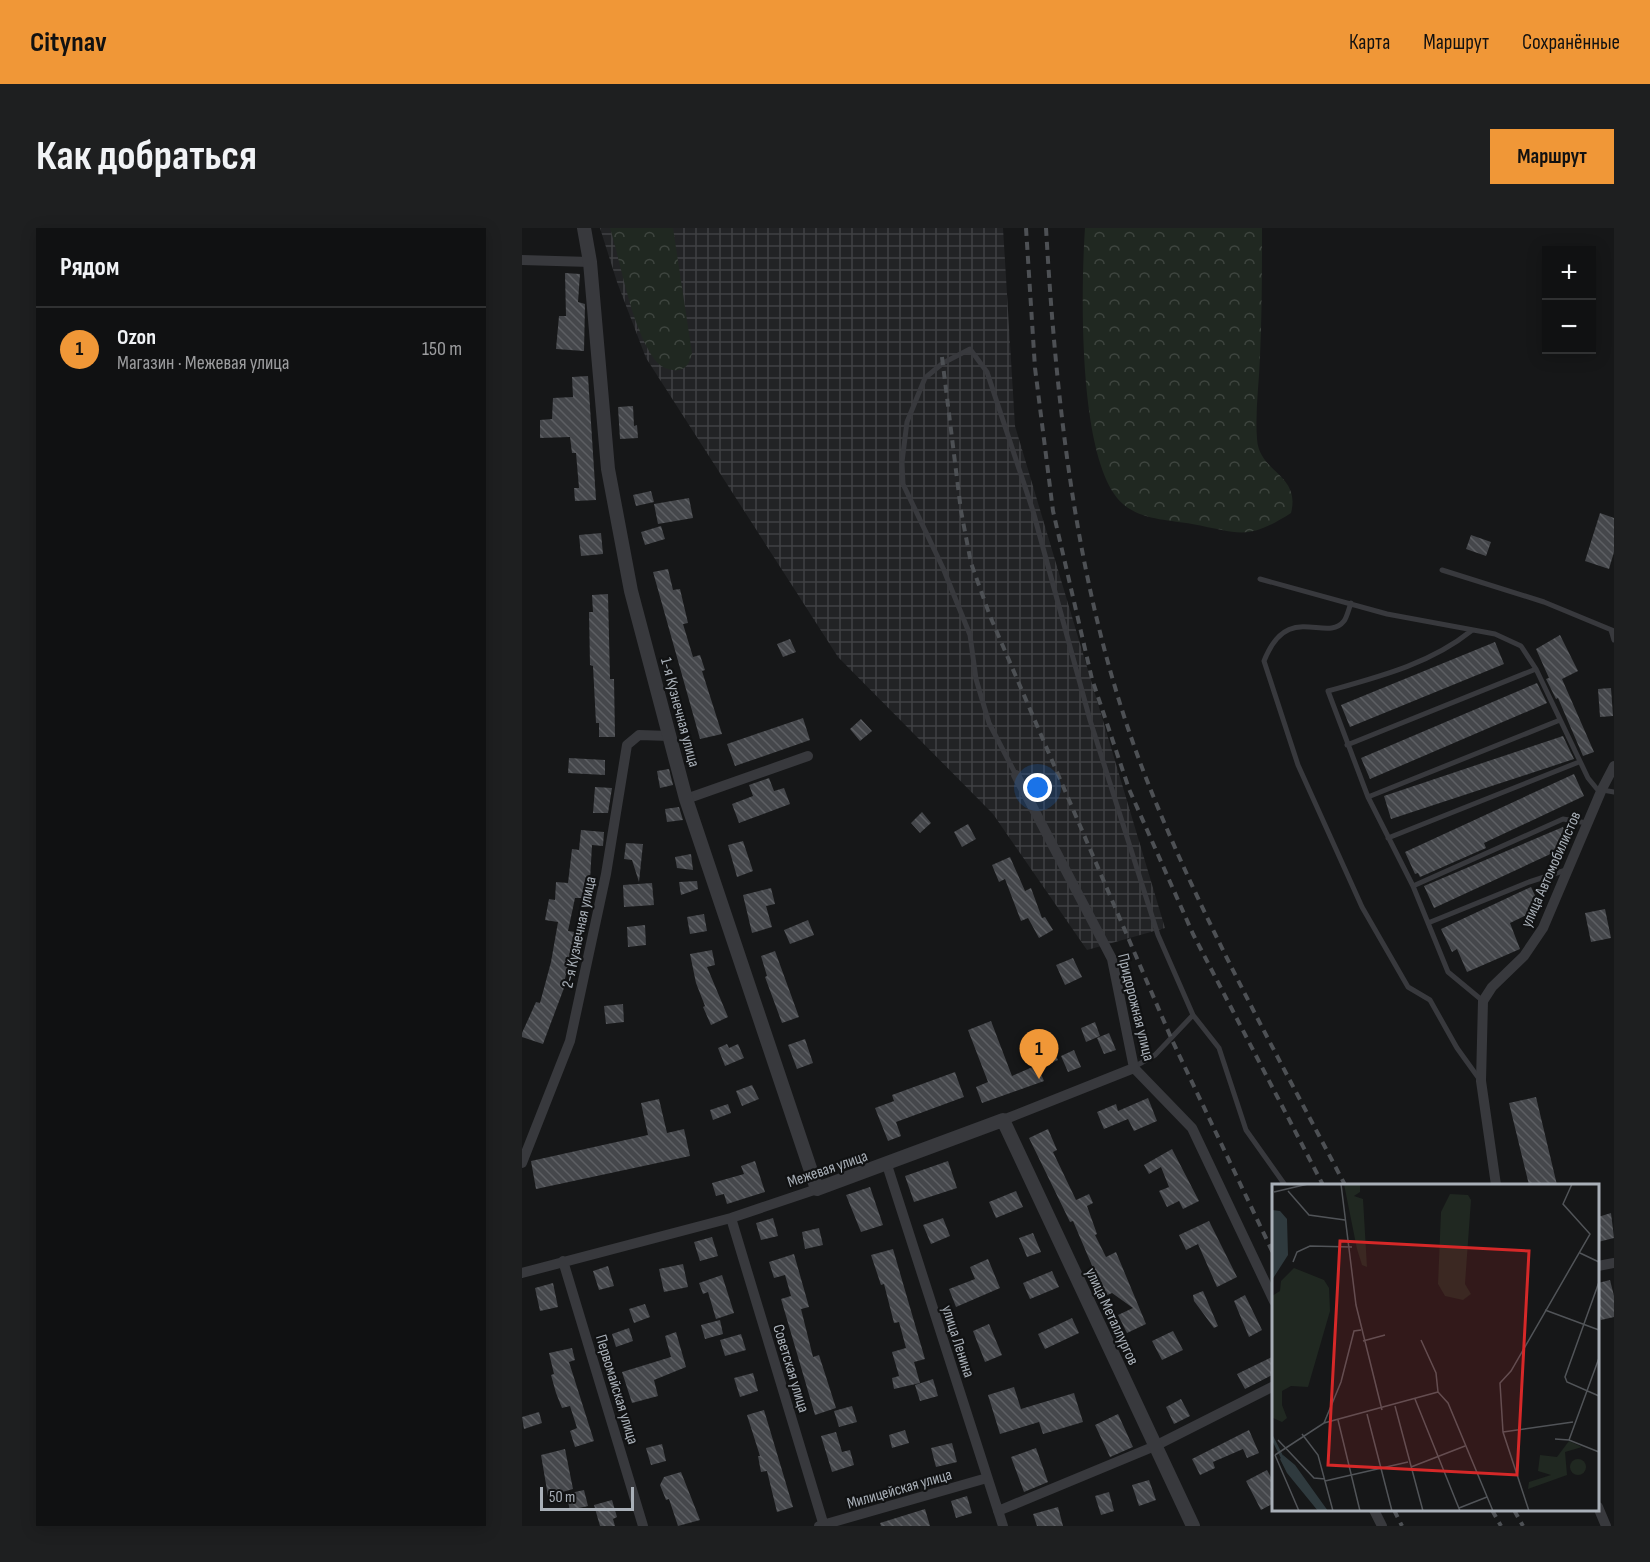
<!DOCTYPE html>
<html lang="ru">
<head>
<meta charset="utf-8">
<style>
	:root { --surface:#101112; --page:#1e1f20; --text:#f1f3f6; --muted:#9c9d9f; --line:#303132; --accent:#f09737 }
	body { margin:0; font-family:"Sofia Sans Condensed",sans-serif; background:var(--page); color:var(--text) }
	.controls { position:absolute; right:18px; top:18px; display:grid; overflow:hidden; border-radius:0px; box-shadow:0 3px 15px #0003 }
	.controls button { width:54px; height:54px; display:grid; place-items:center; padding:0; border:0; border-bottom:2px solid var(--line); background:var(--surface); color:var(--text); font:30px sans-serif }
	.scale { position:absolute; left:18px; bottom:15px; width:94px; box-sizing:border-box; padding-left:6px; border:3px solid #a9b0b8; border-top:0; font-size:16px; line-height:21px; white-space:nowrap; color:#a9b0b8; -webkit-text-stroke:4px #111213; paint-order:stroke }
	.you { position:absolute; left:516px; top:560px; width:21px; height:21px; margin:-15px; border:4px solid #fff; border-radius:50%; background:#1a73e8; box-shadow:0 0 0 9px #1a73e833 }
	.badge { display:grid; place-items:center; width:39px; height:39px; border-radius:50%; background:var(--accent); color:#111; font-size:20px; font-weight:700 }
	.pin { position:absolute; translate:-50% -50px; filter:drop-shadow(0 2px 3px #0008) }
	.pin::after { content:''; position:absolute; top:32px; width:21px; height:18px; background:inherit; clip-path:polygon(0 0,100% 0,50% 100%) }
	.list { margin:0; padding:0; list-style:none }
	h2 { display:flex; justify-content:space-between; align-items:center; height:78px; margin:0; padding:0 24px; font-size:26px }
	h2 small { font-size:20px; font-weight:400; color:var(--muted) }
	.list li { display:grid; grid-template-columns:39px 1fr auto; gap:18px; align-items:center; box-sizing:border-box; height:84px; padding:0 24px; border-top:2px solid var(--line) }
	.list b { display:block; font-size:22px; white-space:nowrap }
	.list p { margin:0; font-size:20px; white-space:nowrap; color:var(--muted) }
	.list em { font-size:20px; font-style:normal; color:var(--muted) }
	.map { position:relative; flex:none; width:1092px; height:1298px; overflow:hidden; border-radius:0px }
	header { display:flex; align-items:center; gap:36px; box-sizing:border-box; height:84px; padding:0 30px; background:var(--accent); color:#111 }
	header strong { font-size:28px }
	nav { display:flex; gap:33px; margin-inline-start:auto; font-size:21px }
	.intro { display:flex; align-items:center; justify-content:space-between; box-sizing:border-box; height:144px; padding:0 36px }
	h1 { margin:0; font-size:42px }
	.button { padding:15px 27px; border-radius:0px; background:var(--accent); color:#111; font-size:21px; font-weight:700 }
	main { display:flex; gap:36px; padding:0 36px }
	aside { flex:1; background:var(--surface); border-radius:0px; box-shadow:0 3px 15px #0003 }
	.map>svg:first-child { display:block }
</style>
</head>
<body>
<header>
<strong>Citynav</strong>
<nav><a>Карта</a><a>Маршрут</a><a>Сохранённые</a></nav>
</header>
<div class="intro"><h1>Как добраться</h1><a class="button">Маршрут</a></div>
<main>
<aside>
<h2>Рядом<small></small></h2>
<ul class="list">
<li><span class="badge">1</span><div><b>Ozon</b><p>Магазин · Межевая улица</p></div><em>150 m</em></li>
</ul>
</aside>
<div class="map">
<svg width="1092" height="1298" viewBox="0 0 1092 1298">
	<defs>
		<pattern id="industrial-grid" width="8" height="8" patternUnits="userSpaceOnUse" patternTransform="scale(1.5)"><rect width="8" height="8" fill="#222325"/><path d="M0 4h8M4 0v8" fill="none" stroke="#3f4043"/></pattern>
		<pattern id="forest-crowns" width="20" height="18" patternUnits="userSpaceOnUse" patternTransform="scale(1.5)"><rect width="20" height="18" fill="#202821"/><path d="M2 6a3 3 0 1 1 6 0M12 15a3 3 0 1 1 6 0" fill="none" stroke="#3e453f"/></pattern>
		<pattern id="building-back-hatch" width="6" height="6" patternUnits="userSpaceOnUse" patternTransform="scale(1.5)"><rect width="6" height="6" fill="#45474b"/><path d="M-1 5l2 2M0 0l6 6M5-1l2 2" fill="none" stroke="#5d5f63"/></pattern>
	</defs>
	<rect width="100%" height="100%" fill="#161718"/>
	<path fill="url(#industrial-grid)" d="M 78,0 L 481,0 L 493,198 L 643,700 L 565,722 L 471,586 L 316,429 L 124,130 L 95,54 Z"/>
	<path fill="url(#forest-crowns)" d="M 88,0 L 151,0 L 170,125 C 168,133 166,140 157,142 C 148,143 139,140 133,132 C 109,99 100,39 88,0 Z
		M 563,0 L 740,0 C 740,43 740,86 738,129 C 737,156 733,184 735,211 C 737,245 779,246 769,285 C 725,313 719,305 670,296 C 648,292 619,292 601,276 C 555,236 559,59 563,0 Z"/>
	<path fill="url(#building-back-hatch)" d="M 43,45 L 58,46 L 56,74 L 63,76 L 62,123 L 34,121 L 37,88 L 44,88 Z
		M 66,148 L 74,272 L 53,273 L 52,260 L 57,260 L 54,225 L 50,225 L 48,209 L 18,210 L 18,192 L 30,191 L 31,170 L 51,169 L 50,149 Z
		M 111,178 L 112,198 L 115,197 L 116,210 L 98,211 L 96,179 Z
		M 129,263 L 132,274 L 114,278 L 111,267 Z
		M 167,270 L 171,290 L 136,296 L 132,276 Z
		M 1078,285 L 1092,290 L 1092,324 L 1087,341 L 1063,333 Z
		M 139,298 L 143,311 L 123,317 L 119,304 Z
		M 79,305 L 81,326 L 59,328 L 57,307 Z
		M 949,307 L 969,314 L 964,328 L 944,321 Z
		M 146,341 L 151,362 L 158,361 L 166,395 L 161,396 L 171,429 L 178,427 L 183,442 L 180,443 L 200,506 L 178,511 L 131,344 Z
		M 86,366 L 88,451 L 92,451 L 93,509 L 77,509 L 77,495 L 74,495 L 71,438 L 68,437 L 67,384 L 71,384 L 70,367 Z
		M 1038,407 L 1056,443 L 1040,451 L 1072,524 L 1061,528 L 1036,470 L 1034,471 L 1024,451 L 1027,450 L 1014,421 Z
		M 268,411 L 274,424 L 261,429 L 255,416 Z
		M 973,414 L 982,436 L 828,499 L 819,477 Z
		M 1015,455 L 1025,475 L 848,551 L 839,530 Z
		M 1089,460 L 1091,488 L 1078,489 L 1076,461 Z
		M 281,490 L 288,512 L 213,538 L 205,516 Z
		M 339,491 L 350,503 L 338,513 L 328,501 Z
		M 1041,508 L 1052,531 L 869,591 L 862,568 Z
		M 47,530 L 83,532 L 83,547 L 46,545 Z
		M 147,541 L 151,557 L 138,560 L 135,543 Z
		M 1052,546 L 1062,568 L 962,615 L 964,620 L 898,649 L 896,645 L 893,646 L 883,624 Z
		M 247,550 L 252,563 L 262,560 L 268,576 L 217,595 L 210,576 L 231,568 L 227,557 Z
		M 73,559 L 90,560 L 86,585 L 71,585 Z
		M 157,579 L 161,592 L 145,594 L 143,581 Z
		M 400,584 L 409,595 L 398,605 L 389,595 Z
		M 446,596 L 454,611 L 440,619 L 432,604 Z
		M 1041,599 L 1048,617 L 912,680 L 902,658 Z
		M 59,602 L 82,604 L 81,618 L 70,617 L 68,652 L 63,652 L 61,670 L 53,670 L 46,703 L 53,704 L 43,751 L 45,752 L 21,816 L 0,809 L 0,805 L 14,774 L 18,775 L 29,734 L 36,694 L 23,692 L 27,671 L 33,672 L 34,654 L 46,655 L 50,621 L 57,622 Z
		M 221,613 L 231,643 L 215,649 L 206,617 Z
		M 104,615 L 121,616 L 117,654 L 110,632 L 102,631 Z
		M 169,626 L 171,642 L 155,640 L 153,629 Z
		M 488,629 L 503,663 L 509,660 L 520,690 L 523,689 L 531,702 L 517,710 L 506,690 L 499,693 L 483,651 L 477,654 L 470,637 Z
		M 175,653 L 176,661 L 159,667 L 157,654 Z
		M 130,655 L 132,677 L 102,679 L 101,657 Z
		M 1009,659 L 1019,680 L 988,695 L 998,721 L 945,744 L 935,721 L 930,724 L 919,701 Z
		M 249,660 L 253,676 L 244,678 L 250,699 L 230,705 L 221,667 Z
		M 1083,681 L 1089,710 L 1069,714 L 1063,685 Z
		M 182,686 L 185,703 L 168,706 L 165,689 Z
		M 286,692 L 292,707 L 268,716 L 262,702 Z
		M 123,697 L 124,717 L 106,719 L 105,699 Z
		M 190,722 L 193,737 L 185,739 L 206,789 L 189,797 L 181,779 L 183,778 L 174,755 L 168,726 Z
		M 253,723 L 277,789 L 260,795 L 243,749 L 245,748 L 239,728 Z
		M 551,730 L 560,749 L 543,757 L 534,737 Z
		M 101,776 L 102,794 L 84,796 L 82,778 Z
		M 469,793 L 490,848 L 515,837 L 522,853 L 460,875 L 454,859 L 466,854 L 446,802 Z
		M 573,794 L 578,808 L 564,814 L 559,800 Z
		M 587,805 L 594,822 L 582,826 L 575,810 Z
		M 283,811 L 291,835 L 275,841 L 266,817 Z
		M 205,816 L 207,820 L 216,816 L 222,830 L 203,838 L 196,820 Z
		M 529,817 L 536,832 L 520,839 L 513,824 Z
		M 552,822 L 559,839 L 546,844 L 539,828 Z
		M 433,844 L 442,869 L 374,894 L 379,908 L 366,913 L 353,880 L 372,873 L 370,867 Z
		M 230,857 L 237,871 L 220,878 L 214,863 Z
		M 1014,869 L 1035,957 L 1007,957 L 987,875 Z
		M 626,870 L 635,893 L 612,903 L 606,891 L 582,901 L 575,884 L 594,876 L 596,883 Z
		M 137,871 L 145,905 L 162,901 L 168,928 L 14,961 L 9,933 L 126,907 L 119,875 Z
		M 206,876 L 209,885 L 191,892 L 188,882 Z
		M 526,901 L 535,922 L 531,924 L 554,972 L 567,966 L 571,975 L 565,978 L 575,1006 L 573,1007 L 584,1029 L 594,1024 L 624,1096 L 605,1105 L 596,1087 L 611,1080 L 590,1065 L 583,1068 L 551,993 L 548,994 L 507,910 Z
		M 650,921 L 677,973 L 661,981 L 657,973 L 645,979 L 637,963 L 647,959 L 639,939 L 627,946 L 622,937 Z
		M 233,933 L 243,964 L 205,976 L 202,966 L 194,968 L 190,955 L 222,946 L 219,938 Z
		M 426,933 L 435,960 L 392,974 L 383,948 Z
		M 348,959 L 361,997 L 339,1004 L 324,967 Z
		M 494,963 L 501,979 L 474,990 L 467,974 Z
		M 1089,985 L 1092,1010 L 1076,1014 L 1076,989 Z
		M 251,990 L 256,1008 L 239,1012 L 234,995 Z
		M 421,990 L 428,1008 L 409,1016 L 401,997 Z
		M 687,993 L 715,1049 L 695,1059 L 676,1016 L 664,1022 L 657,1007 Z
		M 297,1000 L 301,1017 L 283,1021 L 280,1004 Z
		M 511,1005 L 519,1024 L 505,1029 L 497,1010 Z
		M 190,1009 L 196,1028 L 178,1033 L 172,1014 Z
		M 371,1021 L 403,1131 L 392,1134 L 398,1155 L 372,1161 L 370,1150 L 377,1148 L 370,1124 L 384,1120 L 377,1094 L 372,1095 L 362,1056 L 359,1057 L 349,1027 Z
		M 272,1026 L 287,1079 L 279,1081 L 291,1129 L 297,1127 L 314,1180 L 293,1187 L 259,1071 L 269,1068 L 263,1047 L 252,1050 L 247,1034 Z
		M 466,1031 L 478,1060 L 434,1079 L 427,1061 L 453,1051 L 448,1039 Z
		M 161,1036 L 166,1059 L 142,1064 L 137,1041 Z
		M 86,1038 L 92,1058 L 77,1062 L 71,1043 Z
		M 530,1043 L 537,1059 L 508,1071 L 501,1055 Z
		M 200,1047 L 212,1085 L 194,1091 L 186,1064 L 181,1066 L 177,1055 Z
		M 1088,1052 L 1092,1068 L 1092,1089 L 1079,1092 L 1076,1078 L 1076,1055 Z
		M 31,1055 L 36,1079 L 18,1083 L 13,1060 Z
		M 681,1063 L 696,1098 L 692,1100 L 672,1073 L 671,1067 Z
		M 723,1067 L 740,1102 L 727,1109 L 712,1073 Z
		M 123,1076 L 128,1089 L 112,1095 L 107,1081 Z
		M 550,1090 L 557,1105 L 523,1121 L 516,1106 Z
		M 198,1092 L 201,1106 L 183,1111 L 179,1097 Z
		M 467,1096 L 480,1127 L 463,1134 L 451,1103 Z
		M 107,1100 L 111,1113 L 94,1119 L 90,1106 Z
		M 651,1103 L 661,1122 L 640,1132 L 630,1113 Z
		M 154,1104 L 164,1139 L 132,1152 L 136,1168 L 110,1175 L 100,1144 L 149,1129 L 143,1108 Z
		M 219,1106 L 224,1122 L 203,1128 L 198,1112 Z
		M 50,1120 L 53,1132 L 47,1134 L 72,1213 L 53,1219 L 48,1203 L 55,1200 L 48,1178 L 40,1180 L 34,1165 L 29,1147 L 32,1146 L 27,1125 Z
		M 752,1128 L 752,1146 L 723,1161 L 715,1146 Z
		M 231,1145 L 236,1163 L 218,1169 L 212,1150 Z
		M 411,1151 L 416,1168 L 398,1173 L 393,1157 Z
		M 492,1159 L 499,1181 L 552,1165 L 561,1194 L 521,1206 L 517,1194 L 478,1206 L 466,1167 Z
		M 659,1171 L 668,1188 L 652,1196 L 644,1179 Z
		M 330,1178 L 335,1194 L 317,1199 L 312,1183 Z
		M 242,1182 L 271,1279 L 255,1284 L 245,1243 L 239,1244 L 236,1228 L 238,1228 L 225,1187 Z
		M 17,1184 L 20,1195 L 2,1201 L 0,1189 Z
		M 596,1186 L 611,1219 L 588,1229 L 573,1197 Z
		M 383,1202 L 387,1215 L 370,1220 L 367,1207 Z
		M 727,1202 L 737,1225 L 725,1230 L 721,1221 L 691,1234 L 693,1240 L 678,1247 L 670,1231 Z
		M 314,1204 L 320,1224 L 328,1222 L 332,1237 L 310,1244 L 299,1208 Z
		M 430,1215 L 435,1234 L 414,1239 L 409,1220 Z
		M 140,1216 L 144,1233 L 129,1237 L 124,1220 Z
		M 514,1220 L 526,1254 L 502,1264 L 489,1229 Z
		M 43,1221 L 51,1261 L 26,1268 L 19,1227 Z
		M 745,1242 L 752,1255 L 752,1275 L 739,1282 L 724,1253 Z
		M 159,1244 L 178,1292 L 156,1298 L 147,1271 L 144,1272 L 138,1257 L 142,1249 Z
		M 627,1252 L 634,1272 L 617,1278 L 610,1257 Z
		M 62,1262 L 66,1278 L 48,1282 L 44,1266 Z
		M 587,1264 L 592,1283 L 579,1287 L 573,1268 Z
		M 445,1268 L 450,1285 L 434,1290 L 429,1273 Z
		M 90,1272 L 95,1289 L 91,1291 L 93,1298 L 78,1298 L 72,1277 Z
		M 536,1279 L 541,1298 L 515,1298 L 511,1286 Z
		M 403,1281 L 408,1298 L 359,1298 L 358,1295 Z"/>
	<g fill="none" stroke-linecap="round" stroke-linejoin="round">
		<path stroke="#38393d" stroke-width="5" d="M 920,342 L 1022,374 L 1092,403
			M 738,351 L 865,386 L 973,406 L 999,418 L 1014,441 L 1066,550 L 1075,561 L 1092,564
			M 829,375 C 827,380 825,389 822,393 C 804,416 766,372 742,433 L 776,537 L 840,679 L 886,759 L 908,772 L 935,820 L 958,852
			M 1089,402 L 1092,412
			M 949,403 C 908,436 856,449 806,463 L 846,569 L 891,658 L 926,744 L 961,773
			M 825,517 L 1014,441
			M 494,547 L 467,495 L 454,451 L 448,407 L 421,340 L 381,256 L 380,234 L 385,194 L 403,150 L 421,135 L 448,121 L 465,144 L 511,283 L 568,492 L 636,707 L 671,787 L 697,820 L 724,902 L 763,957
			M 846,569 L 1038,492
			M 866,610 L 1057,534
			M 891,658 L 1041,591 L 1065,595
			M 906,695 L 1007,654 L 1044,642
			M 612,839 L 633,827 L 671,787"/>
		<path stroke="#38393d" stroke-width="10" d="M 0,32 L 68,34
			M 494,547 L 590,731 L 612,840 L 670,900 L 752,1073
			M 164,571 L 286,528
			M 481,892 L 612,840
			M 0,935 L 48,813 L 84,646 L 105,517 L 117,507 L 148,508
			M 365,937 L 481,1298
			M 974,957 L 959,853 L 961,773 L 970,759 L 1002,728 L 1021,700 L 1080,561 L 1092,538
			M 209,990 L 302,1298
			M 41,1033 L 121,1298
			M 1076,1038 L 1092,1035
			M 0,1045 L 209,990 L 295,961
			M 1076,1279 L 1084,1298
			M 852,1282 L 860,1298
			M 476,1283 L 633,1218 L 752,1158
			M 297,1298 L 465,1250"/>
		<path stroke="#38393d" stroke-width="14" d="M 62,0 L 68,34 L 86,241 L 109,363 L 164,571 L 295,961 L 481,892 L 671,1298"/>
		<path stroke="#4d5054" stroke-width="4" stroke-dasharray="8 6" stroke-linecap="butt" d="M 504,0 L 513,140 L 531,283 L 570,451 L 607,561 L 671,706 L 801,957
			M 524,0 C 535,188 556,378 626,555 C 681,694 754,825 823,957
			M 420,129 L 439,283 L 449,335 L 468,388 L 650,812 L 752,1027
			M 872,1282 L 880,1298
			M 970,1282 L 979,1298
			M 992,1282 L 1001,1298"/>
	</g>
	<g text-anchor="middle" stroke-width="4.5" stroke-linejoin="round" paint-order="stroke">
		<g font-size="16" fill="#a9b0b8" stroke="#111213">
			<text transform="translate(159 484) rotate(75)" y="6">1-я Кузнечная улица</text>
			<text transform="translate(1028 641) rotate(-66)" y="6">улица Автомобилистов</text>
			<text transform="translate(56 704) rotate(-78)" y="6">2-я Кузнечная улица</text>
			<text transform="translate(615 779) rotate(76)" y="6">Придорожная улица</text>
			<text transform="translate(305 940) rotate(-19)" y="6">Межевая улица</text>
			<text transform="translate(591 1088) rotate(65)" y="6">улица Металлургов</text>
			<text transform="translate(437 1113) rotate(72)" y="6">улица Ленина</text>
			<text transform="translate(270 1140) rotate(73)" y="6">Советская улица</text>
			<text transform="translate(96 1161) rotate(73)" y="6">Первомайская улица</text>
			<text transform="translate(377 1260) rotate(-16)" y="6">Милицейская улица</text>
		</g>
	</g>
	<g transform="translate(750 956)">
		<rect width="327" height="327" fill="#161718"/>
		<path d="M 72,0 L 88,0 L 88,8 L 82,12 L 91,15 L 95,83 L 90,81 L 85,65 ZM 178,10 L 196,11 L 199,16 L 193,100 L 199,110 L 191,116 L 173,112 L 166,100 L 169,28 ZM 22,84 L 52,96 L 57,104 L 58,127 L 36,203 L 19,202 L 10,207 L 10,221 L 15,234 L 10,238 L 1,234 L 0,112 L 8,107 L 9,97 ZM 297,257 L 310,263 L 293,268 L 295,291 L 256,305 L 257,298 L 279,291 L 266,287 L 268,271 L 285,273 Z" fill="#202821"/>
		<path d="M298 283a8 8 0 1 1 16 0a8 8 0 1 1-16 0Z" fill="#202821"/>
		<path d="M 0,26 L 8,27 L 15,35 L 16,71 L 0,96 ZM 11,271 L 23,281 L 56,327 L 46,327 L 15,289 L 8,275 Z" fill="#2f3a3e"/>
		<path fill="none" stroke="#2f3a3e" stroke-width="3" d="M 0,253 L 11,275"/>
		<path fill="none" stroke="#515458" stroke-width="1.5" d="M 69,0 L 84,121 L 110,226M 16,7 L 37,31 L 73,36M 2,8 L 36,0M 308,69 L 327,78M 21,78 L 25,68 L 38,62 L 80,63M 327,98 L 293,193 L 295,198 L 327,212M 273,126 L 327,146M 149,156 L 164,189 L 166,208 L 176,219 L 221,327M 91,157 L 113,151M 143,215 L 188,327M 123,222 L 151,327M 95,230 L 120,327M 66,236 L 88,327M 52,239 L 69,198 L 82,147 L 89,146M 231,248 L 301,238M 30,250 L 46,271 L 61,327M 283,255 L 297,256 L 327,268M 6,256 L 42,294 L 53,295M 297,256 L 327,174M 3,271 L 52,239 L 166,208M 3,271 L 27,327M 139,283 L 193,262M 53,297 L 136,278M 187,324 L 215,313M 257,327 L 231,248 L 228,199 L 239,187 L 318,50 L 291,20 L 300,0"/>
		<path fill="#d62828" fill-opacity="0.15" stroke="#d62828" stroke-width="3" d="M 68,57 L 257,67 L 245,291 L 56,281 Z"/>
		<rect width="327" height="327" fill="none" stroke="#a9b0b8" stroke-width="3"/>
	</g>
</svg>
<div class="controls">
<button>+</button>
<button>−</button>
</div>
<div class="scale">50 m</div>
<div class="you"></div>
<div class="pin badge" style="left:517px;top:851px">1</div>
</div>
</main>
</body>
</html>
